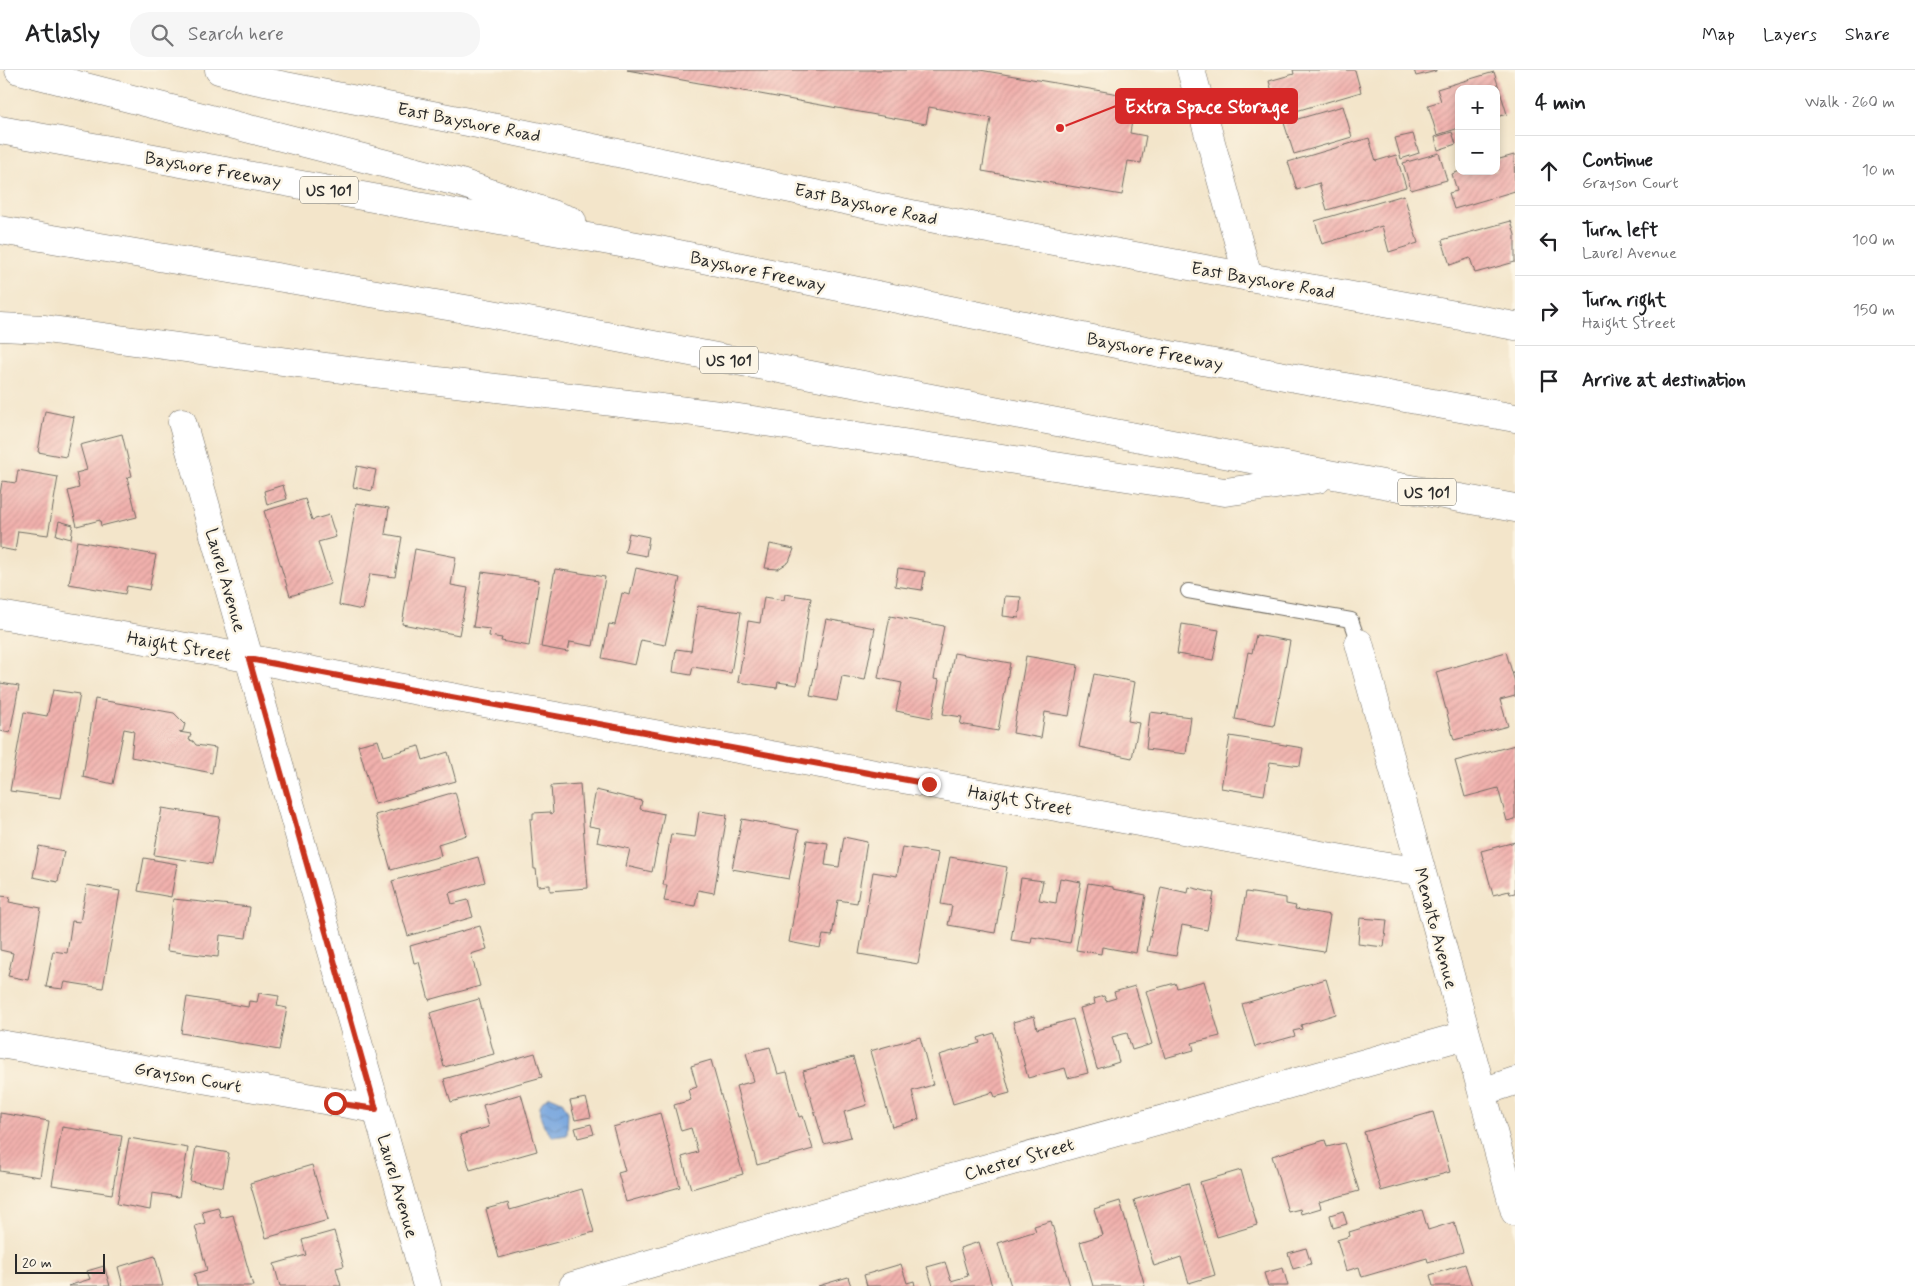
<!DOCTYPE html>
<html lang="en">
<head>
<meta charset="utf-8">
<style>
	:root { --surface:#fff; --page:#f6f6f6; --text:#202124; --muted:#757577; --line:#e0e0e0 }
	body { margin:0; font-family:Mynerve,sans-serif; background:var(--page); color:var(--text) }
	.controls { position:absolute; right:15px; top:15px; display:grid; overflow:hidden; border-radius:10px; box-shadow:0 2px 8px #0003 }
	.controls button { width:45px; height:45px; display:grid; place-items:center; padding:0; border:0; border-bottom:1px solid var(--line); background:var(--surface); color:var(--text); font:25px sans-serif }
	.scale { position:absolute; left:15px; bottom:12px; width:90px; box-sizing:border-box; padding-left:5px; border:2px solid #2b2b2b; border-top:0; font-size:14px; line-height:18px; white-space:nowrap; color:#2b2b2b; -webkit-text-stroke:4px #fcf5e5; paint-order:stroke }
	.stop { position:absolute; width:15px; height:15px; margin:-11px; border:4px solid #c8321e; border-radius:50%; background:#fff }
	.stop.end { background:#c8321e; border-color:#fff; box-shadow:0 1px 5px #0008 }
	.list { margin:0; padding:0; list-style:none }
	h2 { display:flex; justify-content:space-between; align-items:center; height:65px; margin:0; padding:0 20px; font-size:21px }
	h2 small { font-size:16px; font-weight:400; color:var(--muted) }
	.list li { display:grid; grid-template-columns:32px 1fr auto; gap:15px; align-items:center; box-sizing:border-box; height:70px; padding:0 20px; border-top:1px solid var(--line) }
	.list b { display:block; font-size:19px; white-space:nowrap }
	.list p { margin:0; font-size:16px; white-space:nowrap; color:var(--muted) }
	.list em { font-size:16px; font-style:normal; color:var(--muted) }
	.icon { flex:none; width:28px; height:28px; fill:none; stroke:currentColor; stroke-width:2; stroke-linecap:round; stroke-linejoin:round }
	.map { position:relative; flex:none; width:1515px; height:1216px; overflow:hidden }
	header { display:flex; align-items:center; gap:30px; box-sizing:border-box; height:70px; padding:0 25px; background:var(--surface); border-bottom:1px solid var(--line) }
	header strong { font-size:24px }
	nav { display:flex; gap:28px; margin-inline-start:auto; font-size:18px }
	.search { width:350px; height:45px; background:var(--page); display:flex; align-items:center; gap:12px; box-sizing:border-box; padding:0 18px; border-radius:20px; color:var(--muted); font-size:19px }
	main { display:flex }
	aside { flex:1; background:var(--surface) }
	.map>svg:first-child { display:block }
</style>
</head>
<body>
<header>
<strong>Atlasly</strong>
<div class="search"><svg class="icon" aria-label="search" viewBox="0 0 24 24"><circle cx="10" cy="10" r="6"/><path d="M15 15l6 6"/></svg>Search here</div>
<nav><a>Map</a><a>Layers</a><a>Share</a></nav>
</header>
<main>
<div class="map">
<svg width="1515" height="1216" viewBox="0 0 1515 1216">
	<defs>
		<pattern id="water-waves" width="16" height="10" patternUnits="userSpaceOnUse" patternTransform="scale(1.25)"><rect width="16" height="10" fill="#75a4de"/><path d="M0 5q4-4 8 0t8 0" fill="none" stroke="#6086b4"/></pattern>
		<pattern id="building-hatch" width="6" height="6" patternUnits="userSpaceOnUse" patternTransform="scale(1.25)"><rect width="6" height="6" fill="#f1b1ad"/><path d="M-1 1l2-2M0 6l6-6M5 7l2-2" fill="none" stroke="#cf9895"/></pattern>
	</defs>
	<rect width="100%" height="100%" fill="#fcf5e5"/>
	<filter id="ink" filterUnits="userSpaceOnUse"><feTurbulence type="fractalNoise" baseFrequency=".02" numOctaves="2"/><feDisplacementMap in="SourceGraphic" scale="10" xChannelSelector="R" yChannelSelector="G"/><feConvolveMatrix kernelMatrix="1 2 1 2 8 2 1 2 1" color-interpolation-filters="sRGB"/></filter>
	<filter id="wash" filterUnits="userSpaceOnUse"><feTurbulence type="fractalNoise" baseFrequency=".0096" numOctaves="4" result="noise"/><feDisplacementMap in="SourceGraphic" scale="20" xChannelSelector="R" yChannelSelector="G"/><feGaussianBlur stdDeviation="1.12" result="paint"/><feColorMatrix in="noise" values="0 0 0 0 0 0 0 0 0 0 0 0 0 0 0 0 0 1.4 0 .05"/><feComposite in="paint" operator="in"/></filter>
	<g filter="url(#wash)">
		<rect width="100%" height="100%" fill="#f3e5ca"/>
		<path fill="url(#water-waves)" stroke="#506884" d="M 550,1026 L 562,1031 L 568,1042 L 567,1065 L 554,1067 C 545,1061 534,1041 543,1031 C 545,1028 548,1028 550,1026 Z"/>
		<g id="blocks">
			<path fill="url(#building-hatch)" d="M 627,0 L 980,0 L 1136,27 L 1130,63 L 1146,66 L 1141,93 L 1128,91 L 1122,125 L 982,101 L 991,48 L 929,37 L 926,54 Z
				M 1293,0 L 1355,0 L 1361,22 L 1279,46 L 1269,11 L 1294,4 Z
				M 1414,0 L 1436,0 L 1436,1 L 1416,6 Z
				M 1494,2 L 1507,44 L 1496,47 L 1496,19 L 1459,19 L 1459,58 L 1437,65 L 1428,35 L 1441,31 L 1437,19 Z
				M 1343,36 L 1352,67 L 1294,84 L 1284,53 Z
				M 1452,62 L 1456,74 L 1438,80 L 1435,67 Z
				M 1413,64 L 1419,83 L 1401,89 L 1395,68 Z
				M 1369,68 L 1376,91 L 1396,85 L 1406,117 L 1327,140 L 1319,113 L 1297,120 L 1288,92 Z
				M 1439,83 L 1447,110 L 1411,120 L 1403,93 Z
				M 1514,85 L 1515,121 L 1454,139 L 1449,123 L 1457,121 L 1452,104 L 1460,101 L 1496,101 L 1496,90 Z
				M 1404,125 L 1418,173 L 1389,182 L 1382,156 L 1322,174 L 1315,151 Z
				M 1511,151 L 1515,165 L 1515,192 L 1475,203 L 1470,188 L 1450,195 L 1442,170 Z
				M 45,341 L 74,347 L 66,387 L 38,382 Z
				M 122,364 L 132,406 L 127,407 L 137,447 L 101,456 L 100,450 L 77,456 L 68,421 L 79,418 L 76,403 L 87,400 L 80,375 Z
				M 357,396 L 376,400 L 372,421 L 353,417 Z
				M 18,400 L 58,407 L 48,465 L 18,461 L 15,481 L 0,478 L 0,424 L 2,411 L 16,413 Z
				M 283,415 L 287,429 L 267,435 L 264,421 Z
				M 305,429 L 312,450 L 329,445 L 336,467 L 318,472 L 331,514 L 290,526 L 264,441 Z
				M 356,433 L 389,438 L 385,464 L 402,467 L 395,507 L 370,504 L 362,540 L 339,535 Z
				M 59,451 L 73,455 L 71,469 L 56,465 Z
				M 629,463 L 649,467 L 646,486 L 625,482 Z
				M 77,471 L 156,485 L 149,520 L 127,516 L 125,524 L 69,514 Z
				M 770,474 L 794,479 L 789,492 L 778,499 L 765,498 Z
				M 415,479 L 456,487 L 451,515 L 468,518 L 459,565 L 402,554 Z
				M 636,498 L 680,508 L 665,575 L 641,570 L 635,595 L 602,588 L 609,554 L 615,555 L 622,523 L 630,525 Z
				M 898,498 L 925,502 L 922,520 L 895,516 Z
				M 555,499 L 605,507 L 593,576 L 570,572 L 568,582 L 541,577 Z
				M 482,502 L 539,510 L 529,576 L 501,571 L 502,568 L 489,566 L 490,559 L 473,557 Z
				M 785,524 L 811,528 L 797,615 L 778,612 L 777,618 L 738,612 L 748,551 L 760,553 L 764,527 L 784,530 Z
				M 1005,526 L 1021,527 L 1019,548 L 1003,546 Z
				M 698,536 L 741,542 L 731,603 L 693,597 L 691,605 L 673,602 L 676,579 L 691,581 Z
				M 890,546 L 944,556 L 934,609 L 939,610 L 932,648 L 896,641 L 902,613 L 878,608 Z
				M 826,549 L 875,558 L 865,610 L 842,606 L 837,631 L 810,626 Z
				M 1182,554 L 1219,560 L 1213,590 L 1177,584 Z
				M 1256,565 L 1290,571 L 1274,656 L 1235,649 L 1248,582 L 1252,583 Z
				M 1506,582 L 1515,612 L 1515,626 L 1500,630 L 1508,656 L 1454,670 L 1436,602 Z
				M 954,583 L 1010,593 L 998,661 L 960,654 L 962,647 L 943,644 Z
				M 1026,586 L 1078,595 L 1069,646 L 1045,642 L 1041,668 L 1013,663 Z
				M 1094,604 L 1135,612 L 1128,651 L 1139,653 L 1132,688 L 1079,677 Z
				M 0,613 L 19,616 L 10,663 L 0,661 Z
				M 53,620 L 80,624 L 61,728 L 10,721 L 24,642 L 47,646 Z
				M 95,629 L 174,643 L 185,654 L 183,661 L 179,662 L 191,664 L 189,670 L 193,671 L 196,675 L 216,678 L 212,703 L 131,687 L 134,661 L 124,659 L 113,714 L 83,707 Z
				M 1150,642 L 1191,647 L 1186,684 L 1146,679 Z
				M 1230,666 L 1303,678 L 1300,696 L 1270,692 L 1264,725 L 1221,718 Z
				M 378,670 L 383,686 L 419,676 L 423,690 L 448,682 L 456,711 L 375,734 L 358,675 Z
				M 1515,675 L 1515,749 L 1507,751 L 1498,718 L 1465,727 L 1455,691 Z
				M 580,714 L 588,818 L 550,821 L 550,815 L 538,816 L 536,799 L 534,799 L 530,749 L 533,749 L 533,743 L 550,742 L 551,744 L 553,743 L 551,716 Z
				M 596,720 L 642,731 L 640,739 L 664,744 L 652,802 L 626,796 L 630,779 L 597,772 L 600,758 L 589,756 Z
				M 455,722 L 467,765 L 438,774 L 441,786 L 391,800 L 375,745 Z
				M 162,738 L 220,747 L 212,794 L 154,785 Z
				M 699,741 L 727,745 L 714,823 L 698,820 L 695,836 L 664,831 L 667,815 L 663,815 L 671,764 L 695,767 Z
				M 742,749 L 799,760 L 789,809 L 732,799 Z
				M 844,767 L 867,772 L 857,833 L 838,830 L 832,866 L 823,865 L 820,878 L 789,872 L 807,770 L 828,773 L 825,795 L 839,797 Z
				M 1515,772 L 1515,823 L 1510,824 L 1509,821 L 1493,825 L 1481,781 Z
				M 39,776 L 64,781 L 58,812 L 33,807 Z
				M 902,777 L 938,783 L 918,894 L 859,884 L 873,802 L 897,806 Z
				M 478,787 L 485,812 L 449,823 L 452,834 L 468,830 L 473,847 L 408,866 L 392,811 Z
				M 950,787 L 1007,797 L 995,863 L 948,855 L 952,836 L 941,834 Z
				M 144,788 L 177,794 L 171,827 L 138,821 Z
				M 1021,808 L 1043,811 L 1039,830 L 1056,833 L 1060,808 L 1081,812 L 1070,873 L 1032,867 L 1031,873 L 1011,870 Z
				M 1088,813 L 1113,817 L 1113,819 L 1146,825 L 1136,883 L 1102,877 L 1101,884 L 1076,880 Z
				M 87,815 L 120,821 L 103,918 L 65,912 L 63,919 L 46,917 L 53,881 L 67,883 L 72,851 L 80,852 Z
				M 1161,817 L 1188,823 L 1189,817 L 1214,823 L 1207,860 L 1182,855 L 1176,886 L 1147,881 Z
				M 1246,822 L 1286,828 L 1286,834 L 1296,836 L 1295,839 L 1330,845 L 1324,882 L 1238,868 Z
				M 0,826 L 10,827 L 9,832 L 41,838 L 28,910 L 8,906 L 13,883 L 0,880 Z
				M 173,829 L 250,837 L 246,868 L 220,865 L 218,887 L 167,881 Z
				M 1360,848 L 1387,850 L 1384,877 L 1358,874 Z
				M 480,856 L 487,879 L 471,884 L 480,916 L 429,930 L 419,892 L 414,893 L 410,876 Z
				M 1326,909 L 1336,944 L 1301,955 L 1302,959 L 1293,961 L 1295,966 L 1255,977 L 1242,934 Z
				M 1204,911 L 1220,966 L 1192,973 L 1194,980 L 1165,988 L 1146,921 L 1175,913 L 1177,918 Z
				M 1135,916 L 1152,974 L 1132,980 L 1127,963 L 1112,967 L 1119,992 L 1097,999 L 1080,938 L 1095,934 L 1094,929 L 1104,926 L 1106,931 L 1116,928 L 1114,922 Z
				M 259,923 L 279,926 L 277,936 L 287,938 L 279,980 L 181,963 L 187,927 L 248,937 L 249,931 L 257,932 Z
				M 479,929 L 494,984 L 444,997 L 430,943 Z
				M 1034,946 L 1037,959 L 1073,949 L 1088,1003 L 1068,1008 L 1065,998 L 1028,1008 L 1013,952 Z
				M 994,963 L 1010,1023 L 995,1027 L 993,1022 L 953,1034 L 939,985 L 980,973 L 978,968 Z
				M 920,967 L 933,1015 L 912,1021 L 919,1049 L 892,1057 L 870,981 Z
				M 770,977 L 778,1004 L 787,1002 L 799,1047 L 803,1046 L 813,1079 L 757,1095 L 736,1016 L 754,1011 L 746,983 Z
				M 535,983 L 542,1007 L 451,1032 L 444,1009 Z
				M 853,987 L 867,1035 L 844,1042 L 851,1067 L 824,1074 L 803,1001 Z
				M 711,990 L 743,1104 L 691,1119 L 682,1087 L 698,1082 L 691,1058 L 681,1061 L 674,1035 L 691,1030 L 688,1020 L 697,1017 L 691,996 Z
				M 521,1024 L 537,1081 L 470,1100 L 460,1065 L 489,1057 L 483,1035 Z
				M 586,1028 L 591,1047 L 575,1050 L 570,1031 Z
				M 1433,1042 L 1450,1102 L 1381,1121 L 1364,1062 Z
				M 0,1043 L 49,1051 L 40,1107 L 0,1101 Z
				M 660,1043 L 680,1117 L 626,1132 L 618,1103 L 625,1101 L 613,1057 Z
				M 591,1054 L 594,1064 L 578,1068 L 575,1058 Z
				M 62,1057 L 122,1066 L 112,1124 L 52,1115 Z
				M 129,1068 L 188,1078 L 179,1127 L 152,1123 L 150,1140 L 117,1134 Z
				M 1325,1070 L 1327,1077 L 1344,1073 L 1359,1121 L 1319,1132 L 1321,1138 L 1301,1144 L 1300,1139 L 1288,1142 L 1272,1086 Z
				M 196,1077 L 229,1083 L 223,1117 L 190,1111 Z
				M 312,1095 L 328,1150 L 266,1168 L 250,1113 Z
				M 1241,1100 L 1257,1155 L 1217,1167 L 1200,1112 Z
				M 1188,1113 L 1215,1205 L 1189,1213 L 1181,1187 L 1154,1196 L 1134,1130 Z
				M 582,1119 L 594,1162 L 499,1188 L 486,1139 L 508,1133 L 510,1140 Z
				M 1120,1131 L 1145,1216 L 1093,1216 L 1080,1172 L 1102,1165 L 1094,1139 Z
				M 218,1137 L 221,1148 L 233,1145 L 253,1216 L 197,1216 L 194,1204 L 207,1200 L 195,1156 L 205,1153 L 202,1141 Z
				M 1422,1140 L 1428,1160 L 1454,1152 L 1463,1182 L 1428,1192 L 1427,1188 L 1362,1207 L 1359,1197 L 1346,1201 L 1337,1170 L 1350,1166 L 1349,1162 Z
				M 1343,1141 L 1347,1154 L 1333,1158 L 1330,1145 Z
				M 1051,1151 L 1070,1216 L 1011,1216 L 998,1173 L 1036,1161 L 1034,1156 Z
				M 334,1161 L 344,1196 L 336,1198 L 341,1216 L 280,1216 L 274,1194 L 306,1185 L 302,1170 Z
				M 979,1172 L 992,1216 L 933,1216 L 927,1197 L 945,1192 L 951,1211 L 968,1206 L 960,1178 Z
				M 1306,1178 L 1311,1194 L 1293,1199 L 1288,1183 Z
				M 155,1186 L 163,1216 L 123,1216 L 118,1197 Z
				M 901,1194 L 907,1213 L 914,1211 L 915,1216 L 867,1216 L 864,1205 Z
				M 1465,1194 L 1472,1216 L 1433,1216 L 1430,1205 Z
				M 104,1196 L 110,1216 L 68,1216 L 90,1209 L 87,1201 Z
				M 1283,1198 L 1288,1216 L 1268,1216 L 1264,1203 Z
				M 848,1207 L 851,1216 L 818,1216 Z"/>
		</g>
	</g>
	<g filter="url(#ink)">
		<use href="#blocks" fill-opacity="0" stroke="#716c63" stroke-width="1"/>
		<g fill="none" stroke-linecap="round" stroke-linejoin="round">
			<defs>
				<path id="service" d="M 1188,521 L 1351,550 L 1359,573"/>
				<path id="minor" d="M 1191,0 L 1248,207
					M 182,352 L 427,1216
					M 0,545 L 210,581 L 413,620 L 1387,797 L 1421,801
					M 1359,573 L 1515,1142
					M 0,974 L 376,1039
					M 1482,1022 L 1515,1011
					M 573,1216 L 836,1140 L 1466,965"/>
				<path id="tertiary" d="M 219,0 L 250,9 L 468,52 L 950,152 L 1515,256"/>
				<path id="motorway" d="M 19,0 L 461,113 L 572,151
					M 0,60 L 659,180 L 1170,285 L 1515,348
					M 0,160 L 471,240 L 1339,406 L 1515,438
					M 0,257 L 45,259 L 356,301 L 719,345 L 1225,422 L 1318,409"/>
			</defs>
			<use href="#service" stroke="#716c63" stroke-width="16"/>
			<use href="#minor" stroke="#716c63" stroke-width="29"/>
			<use href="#tertiary" stroke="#716c63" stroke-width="29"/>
			<use href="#motorway" stroke="#716c63" stroke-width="29"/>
			<use href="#service" stroke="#fff" stroke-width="14"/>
			<use href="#minor" stroke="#fff" stroke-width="28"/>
			<use href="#tertiary" stroke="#fff" stroke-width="28"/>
			<use href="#motorway" stroke="#fff" stroke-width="28"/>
		</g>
	</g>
	<g fill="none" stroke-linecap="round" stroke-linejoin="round" filter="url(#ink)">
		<path stroke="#c8321e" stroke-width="6" d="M 335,1033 L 376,1039 L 249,589 L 413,620 L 929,714"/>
	</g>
	<g text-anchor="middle" stroke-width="5" stroke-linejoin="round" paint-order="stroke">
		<g fill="#fcf5e5" stroke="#6a6863" stroke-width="1">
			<rect x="300" y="106.5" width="58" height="27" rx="4"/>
			<rect x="700" y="276.5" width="58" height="27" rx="4"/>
			<rect x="1398" y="408.5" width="58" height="27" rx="4"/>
		</g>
		<g font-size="16" font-weight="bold" fill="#2b2b2b">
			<text x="329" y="126">US 101</text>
			<text x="729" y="296">US 101</text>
			<text x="1427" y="428">US 101</text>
		</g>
		<g font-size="18" fill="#2b2b2b" stroke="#fcf5e5">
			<text transform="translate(469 52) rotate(11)" y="6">East Bayshore Road</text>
			<text transform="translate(213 99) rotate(10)" y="6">Bayshore Freeway</text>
			<text transform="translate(866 134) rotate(12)" y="6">East Bayshore Road</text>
			<text transform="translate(758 201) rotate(12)" y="6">Bayshore Freeway</text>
			<text transform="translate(1263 210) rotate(10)" y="6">East Bayshore Road</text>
			<text transform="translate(1155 281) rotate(11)" y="6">Bayshore Freeway</text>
			<text transform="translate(226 510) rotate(74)" y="6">Laurel Avenue</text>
			<text transform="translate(179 576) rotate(10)" y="6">Haight Street</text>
			<text transform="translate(1020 730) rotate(10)" y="6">Haight Street</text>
			<text transform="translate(1436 858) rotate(75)" y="6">Menalto Avenue</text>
			<text transform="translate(188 1007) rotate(10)" y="6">Grayson Court</text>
			<text transform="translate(1019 1089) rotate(-16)" y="6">Chester Street</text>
			<text transform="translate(398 1116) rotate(74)" y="6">Laurel Avenue</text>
		</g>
	</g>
	<path fill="none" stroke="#d62828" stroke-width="2" d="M1060 58L1116 36"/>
	<circle fill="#d62828" stroke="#fcf5e5" stroke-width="2" cx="1060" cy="58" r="5"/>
	<rect fill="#d62828" stroke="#d62828" stroke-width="2" x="1116" y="19" width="181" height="34" rx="5"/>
	<g font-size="19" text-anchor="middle" font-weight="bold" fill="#fff">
		<text x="1207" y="43">Extra Space Storage</text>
	</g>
</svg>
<div class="controls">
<button>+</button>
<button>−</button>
</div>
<div class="scale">20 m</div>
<div class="stop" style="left:335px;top:1033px"></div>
<div class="stop end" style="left:929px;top:714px"></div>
</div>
<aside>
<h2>4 min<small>Walk · 260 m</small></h2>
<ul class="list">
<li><svg class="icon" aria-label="ahead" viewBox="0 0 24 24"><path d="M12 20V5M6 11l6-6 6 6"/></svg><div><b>Continue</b><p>Grayson Court</p></div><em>10 m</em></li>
<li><svg class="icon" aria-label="left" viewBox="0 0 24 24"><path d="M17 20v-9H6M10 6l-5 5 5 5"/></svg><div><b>Turn left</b><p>Laurel Avenue</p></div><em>100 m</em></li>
<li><svg class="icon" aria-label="right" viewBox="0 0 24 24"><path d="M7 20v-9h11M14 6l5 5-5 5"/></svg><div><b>Turn right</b><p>Haight Street</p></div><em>150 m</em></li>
<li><svg class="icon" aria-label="arrive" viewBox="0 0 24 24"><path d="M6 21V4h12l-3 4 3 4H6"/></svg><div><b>Arrive at destination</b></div></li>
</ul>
</aside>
</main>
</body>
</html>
